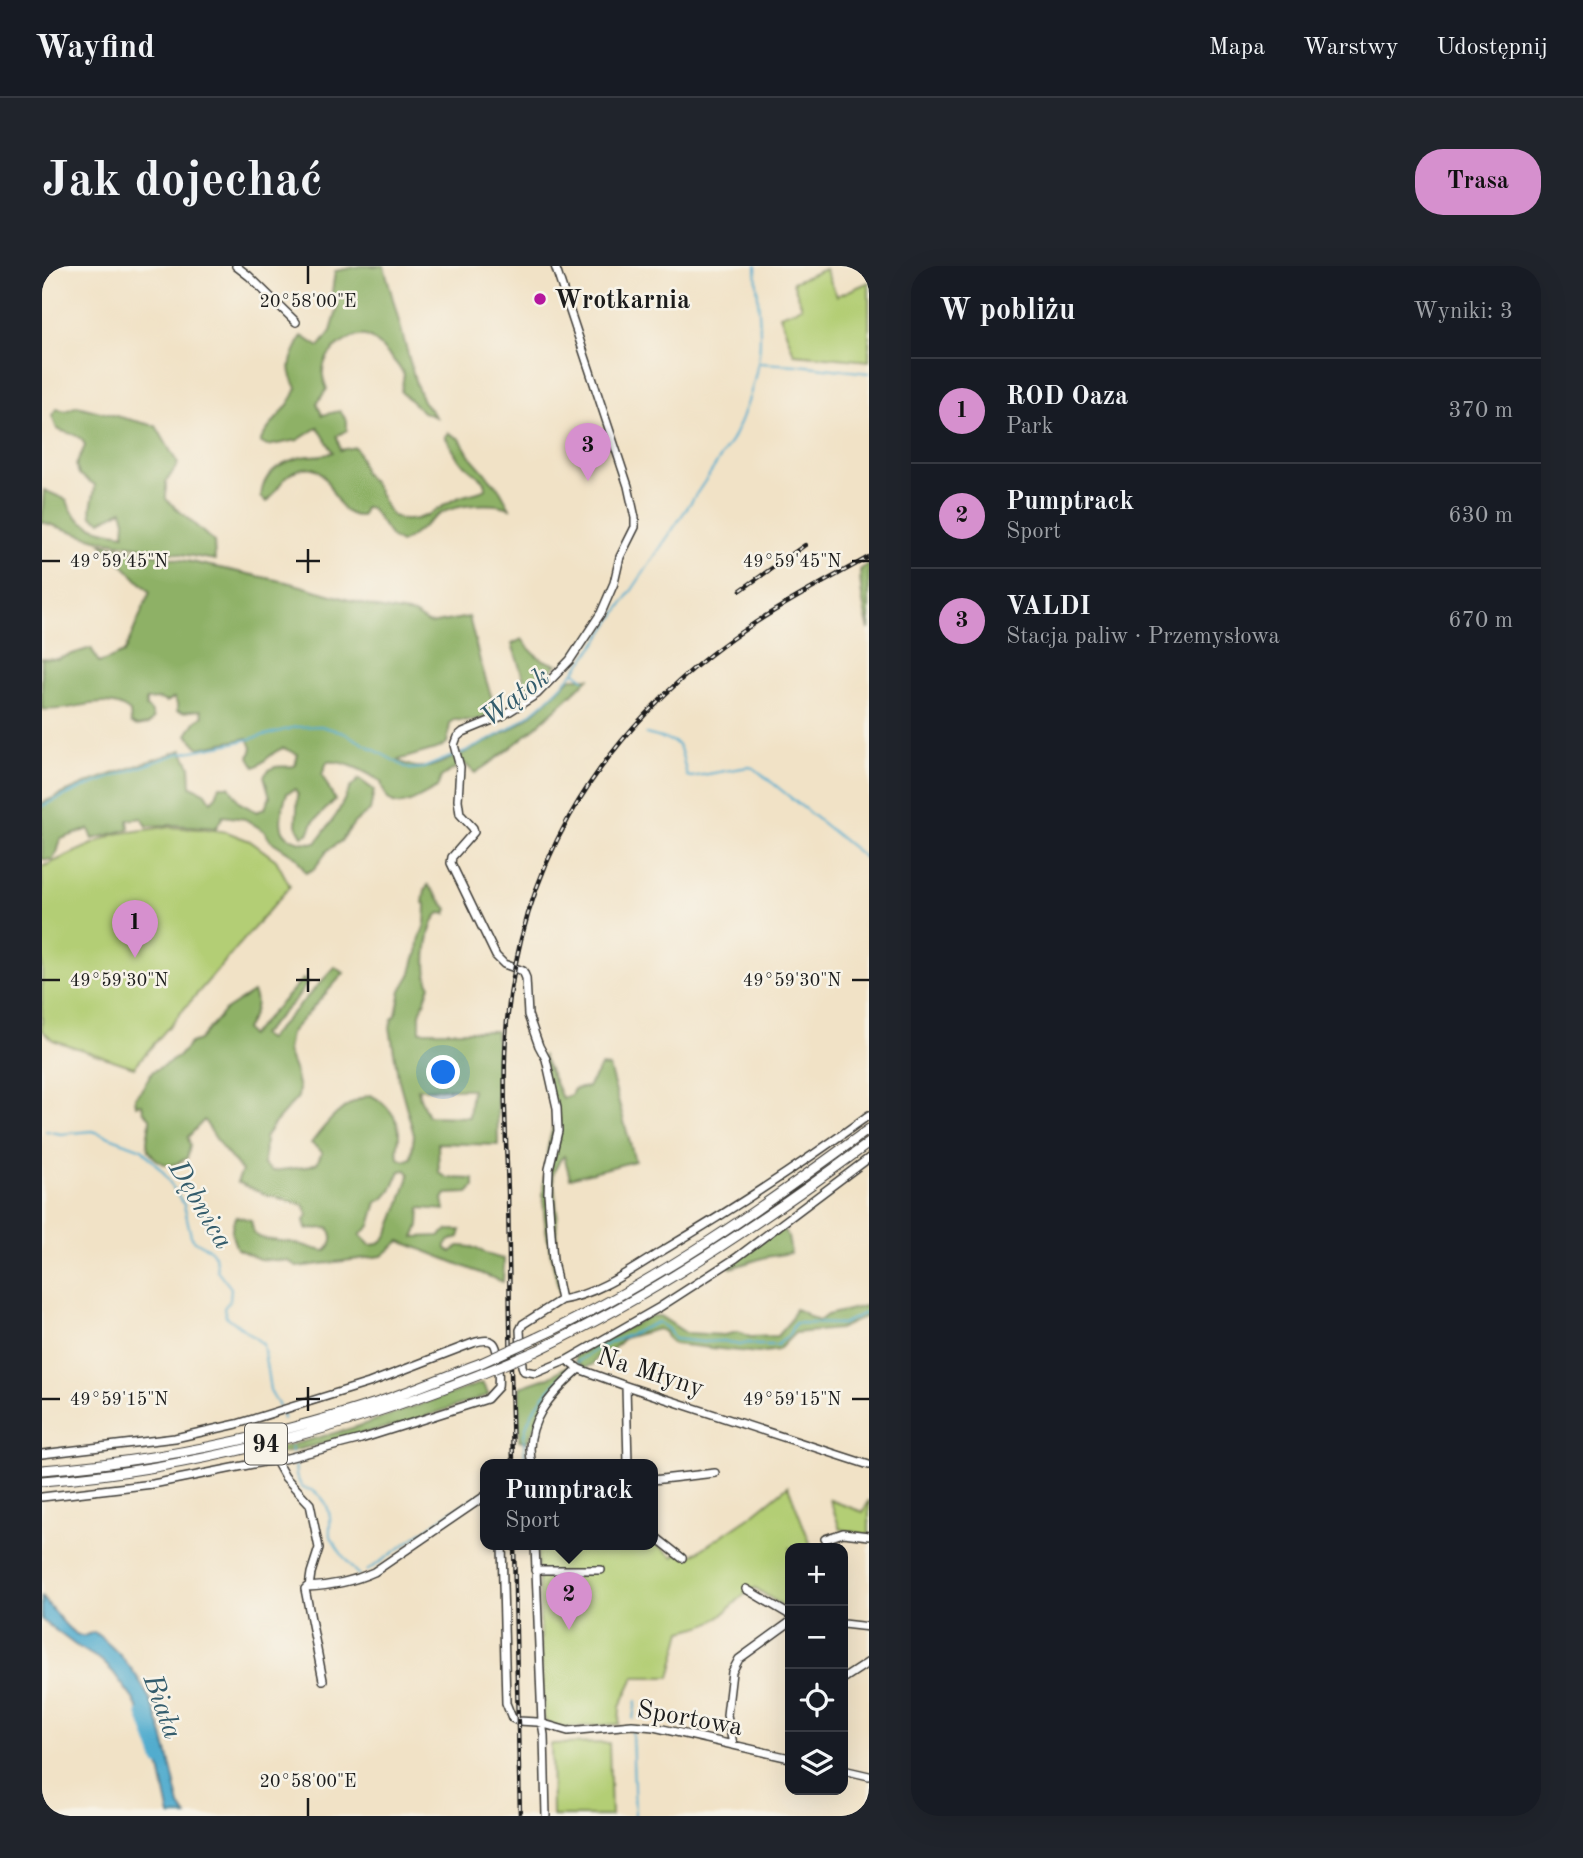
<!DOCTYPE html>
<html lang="pl">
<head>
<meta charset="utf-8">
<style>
	:root { --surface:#171b24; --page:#20242c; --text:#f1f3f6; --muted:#9ea1a6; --line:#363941; --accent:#d690ce }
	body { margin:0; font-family:"Old Standard TT",serif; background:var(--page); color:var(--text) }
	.controls { position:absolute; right:21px; bottom:21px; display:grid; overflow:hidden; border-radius:14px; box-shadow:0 7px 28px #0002 }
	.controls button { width:63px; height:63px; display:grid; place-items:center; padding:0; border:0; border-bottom:2px solid var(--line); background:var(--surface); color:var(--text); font:35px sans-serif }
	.you { position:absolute; left:402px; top:807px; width:24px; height:24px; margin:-18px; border:5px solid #fff; border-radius:50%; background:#1a73e8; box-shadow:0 0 0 10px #1a73e833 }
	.badge { display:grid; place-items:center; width:46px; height:46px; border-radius:50%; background:var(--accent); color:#111; font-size:23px; font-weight:700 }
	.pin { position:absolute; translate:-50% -58px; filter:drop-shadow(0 2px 4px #0008) }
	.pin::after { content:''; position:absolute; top:37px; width:24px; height:21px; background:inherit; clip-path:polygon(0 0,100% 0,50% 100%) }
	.popup { position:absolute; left:438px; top:1193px; width:178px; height:91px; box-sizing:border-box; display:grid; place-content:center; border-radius:14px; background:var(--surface); filter:drop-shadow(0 2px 5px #0005); font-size:23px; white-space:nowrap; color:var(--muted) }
	.popup b { font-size:26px; color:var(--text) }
	.popup::after { content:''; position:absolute; left:50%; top:100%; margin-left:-14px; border:14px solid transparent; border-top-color:var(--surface) }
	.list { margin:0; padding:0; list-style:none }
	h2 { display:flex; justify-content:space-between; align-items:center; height:91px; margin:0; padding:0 28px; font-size:30px }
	h2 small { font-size:23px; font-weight:400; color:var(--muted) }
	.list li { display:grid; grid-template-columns:46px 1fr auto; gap:21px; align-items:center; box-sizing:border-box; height:105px; padding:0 28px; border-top:2px solid var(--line) }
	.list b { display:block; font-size:26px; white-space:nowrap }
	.list p { margin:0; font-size:23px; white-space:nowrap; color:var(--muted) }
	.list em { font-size:23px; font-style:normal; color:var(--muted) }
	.icon { flex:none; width:38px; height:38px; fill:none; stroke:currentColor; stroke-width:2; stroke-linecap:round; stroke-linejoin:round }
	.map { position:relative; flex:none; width:827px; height:1550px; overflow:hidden; border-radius:28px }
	header { display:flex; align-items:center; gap:42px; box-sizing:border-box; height:98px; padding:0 35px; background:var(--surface); border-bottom:2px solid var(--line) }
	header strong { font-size:33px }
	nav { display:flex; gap:38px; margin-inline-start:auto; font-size:24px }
	.intro { display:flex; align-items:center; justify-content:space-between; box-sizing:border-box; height:168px; padding:0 42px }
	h1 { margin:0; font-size:49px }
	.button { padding:18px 32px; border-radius:28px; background:var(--accent); color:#111; font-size:24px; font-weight:700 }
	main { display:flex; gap:42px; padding:0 42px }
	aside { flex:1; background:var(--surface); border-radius:28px; box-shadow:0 7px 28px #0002 }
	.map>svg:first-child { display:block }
</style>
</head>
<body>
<header>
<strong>Wayfind</strong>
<nav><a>Mapa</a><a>Warstwy</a><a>Udostępnij</a></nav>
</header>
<div class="intro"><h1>Jak dojechać</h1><a class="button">Trasa</a></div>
<main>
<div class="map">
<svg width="827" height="1550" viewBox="0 0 827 1550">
	<rect width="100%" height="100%" fill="#f7f3e8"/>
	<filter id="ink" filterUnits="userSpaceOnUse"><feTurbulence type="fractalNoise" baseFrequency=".0143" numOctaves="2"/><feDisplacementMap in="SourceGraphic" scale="14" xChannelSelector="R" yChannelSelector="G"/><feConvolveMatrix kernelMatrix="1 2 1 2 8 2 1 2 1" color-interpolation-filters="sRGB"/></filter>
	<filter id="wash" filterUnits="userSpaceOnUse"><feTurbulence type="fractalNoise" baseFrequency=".00686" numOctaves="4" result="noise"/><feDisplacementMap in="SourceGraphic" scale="28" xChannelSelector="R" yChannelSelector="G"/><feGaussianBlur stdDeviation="1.57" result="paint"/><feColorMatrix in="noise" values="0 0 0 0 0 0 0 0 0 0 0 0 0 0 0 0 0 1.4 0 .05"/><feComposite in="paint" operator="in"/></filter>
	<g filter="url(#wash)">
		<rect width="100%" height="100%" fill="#f1e2c6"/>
		<path fill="#b3ce74" stroke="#687548" stroke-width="2" d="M 783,3 L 795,30 L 827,16 L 827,95 L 752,88 L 738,49 L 760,41 L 751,16 Z
			M 124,561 L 172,564 L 185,566 L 208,575 L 234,594 L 248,620 L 92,801 L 11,774 L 0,764 L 0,601 L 73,568 Z
			M 746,1220 L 770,1282 L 748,1282 L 748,1345 L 713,1322 C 694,1331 689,1345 673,1354 C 664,1360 651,1362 640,1365 L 628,1411 L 592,1411 L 578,1441 L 577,1458 L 521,1462 L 504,1456 L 502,1452 L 495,1278 L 611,1278 L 611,1276 L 632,1291 L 637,1285 L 648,1291 L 710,1249 Z
			M 788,1234 L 821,1246 L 827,1234 L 827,1269 L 798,1263 Z
			M 567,1477 L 569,1550 L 510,1550 L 509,1478 Z"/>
		<path fill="#8eb166" stroke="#556641" stroke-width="2" fill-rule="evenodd" d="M 319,0 L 342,0 L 374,118 L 381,135 L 394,151 L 381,146 L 359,126 L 362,108 C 356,99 333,71 323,70 C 309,68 287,84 283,96 C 279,106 281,113 285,123 L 275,137 L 280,149 L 298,145 L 305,155 L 305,164 L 295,170 L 298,184 L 313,181 C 318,189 319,198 322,207 C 324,211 330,214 333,219 C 341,231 344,254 363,254 C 381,255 398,241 413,233 C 423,228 434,228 444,223 L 443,216 L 417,194 L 403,170 L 407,167 L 418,173 L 428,190 L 458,224 L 468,242 C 449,236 415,238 398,248 C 383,256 373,271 358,277 L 349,271 L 329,242 L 323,241 L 320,250 C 284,253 294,188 255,204 C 241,209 235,226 225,236 L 219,231 C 220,209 236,197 256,192 C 268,188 279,192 291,186 L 276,161 L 256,174 L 225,180 L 218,176 C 227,156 247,144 255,122 C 242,99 250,92 260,70 L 277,81 L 289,65 L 296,41 L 289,33 L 293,5 Z
			M 35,140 L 114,160 L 136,198 L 124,216 L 124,233 L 172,276 L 173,294 L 54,273 L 0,256 L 2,224 L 25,234 C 32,259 58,265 82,268 L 83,255 L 80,244 L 59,255 L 50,250 C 47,240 53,230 53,219 L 37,208 L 34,199 L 43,180 C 40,168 26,168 15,163 L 10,150 L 15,143 L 24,145 Z
			M 59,277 L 249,317 L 335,342 L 372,348 L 388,358 L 427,351 L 438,395 L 454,445 C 440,456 428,455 412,454 L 408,458 L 405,477 L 397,482 L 356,494 C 365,500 375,502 386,501 C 400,499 462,468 476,459 C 495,446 512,428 529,412 L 547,412 C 510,447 475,480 433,507 L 422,497 L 399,511 L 395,522 C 373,533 347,555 339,516 C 325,506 302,494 285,496 L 280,509 L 293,534 L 271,556 L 266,568 L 260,570 L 254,559 L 256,529 L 253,523 L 245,527 C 234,559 235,577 274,577 L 295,548 L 308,522 L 317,513 L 332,524 L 328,545 L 313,556 L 299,575 L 286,584 L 272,603 L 264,607 L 254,591 L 229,575 L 222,565 L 203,553 L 181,550 L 174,562 L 131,559 L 105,560 L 100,552 L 86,554 L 87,563 L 51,573 L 47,563 L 19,573 L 15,587 L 10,594 L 0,593 L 0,537 L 48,516 L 140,484 L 148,500 L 149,520 L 164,527 L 169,535 L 174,530 L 178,520 L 187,520 L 198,537 L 215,546 L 223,542 L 228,531 L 222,510 C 232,496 237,502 253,500 L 256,488 L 241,482 C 229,486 224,496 213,501 L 207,491 L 210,482 L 206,472 L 157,482 L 145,469 L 153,456 L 161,450 L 159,444 L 141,446 L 135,445 L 135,438 L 132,432 L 125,436 L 117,433 L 104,434 L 104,441 L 109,445 L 112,452 L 107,458 L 95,460 L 89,457 L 88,446 C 64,425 28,448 0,443 L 0,392 L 15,393 L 49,382 L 57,397 L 82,387 L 108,326 Z
			M 827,297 L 827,364 C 822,345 818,324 818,304 Z
			M 480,373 C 489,386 499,396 515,398 L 505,409 L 485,423 L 470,378 Z
			M 386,619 L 406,643 L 404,648 L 398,647 C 385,655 380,706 388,719 L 378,748 L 378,765 L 454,765 L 456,879 L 396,877 L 397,907 L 406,912 L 432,913 L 432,921 L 426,927 L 404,928 L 401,933 L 403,944 L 378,942 L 377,960 L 372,971 L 397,970 L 406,964 L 419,964 L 417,971 L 407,975 L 404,979 L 404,983 L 410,986 L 416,980 C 439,979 440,990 462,993 L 461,1016 L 358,975 L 340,990 L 256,1001 L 246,995 L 217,993 L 195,983 C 190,971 187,963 194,950 L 209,954 L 212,968 C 227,977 241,973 256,978 C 266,980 273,984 284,985 C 291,977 292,972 287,962 L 264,963 L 262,954 L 266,950 L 262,939 L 223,928 L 195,916 L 200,905 L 180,882 L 162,854 L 146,871 L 148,880 L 145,892 C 140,895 134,899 129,899 C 117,899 105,887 105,876 C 105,867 109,861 108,852 L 101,845 L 100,838 L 94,839 L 93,831 L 100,823 L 110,806 L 136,791 L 148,777 L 157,774 L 183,744 L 211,726 C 218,738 210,752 203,763 L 208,770 L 261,713 L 265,717 L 254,733 L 219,769 L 226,773 L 293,701 L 302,707 L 248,767 L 245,785 L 253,806 L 257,823 L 256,831 L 231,859 L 223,872 L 222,899 L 230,905 L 263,901 L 275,897 L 280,886 L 269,877 C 286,855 301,837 328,829 C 342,835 358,852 357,869 C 357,878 354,882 356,892 L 363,895 L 369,892 L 372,869 L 356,811 L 348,761 L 350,753 L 354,749 L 359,724 L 369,707 L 373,692 L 376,687 L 377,675 L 383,658 L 384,638 L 381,637 L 383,624 ZM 376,823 L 430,823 L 427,851 L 386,850 L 378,832 ZM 364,904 L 367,908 C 366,917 348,966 343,972 C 339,977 334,979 328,979 L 318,969 L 328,960 L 335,936 L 343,932 L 349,925 L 358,905 Z
			M 501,790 L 520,832 L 529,829 L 532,823 L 546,821 L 559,800 L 567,801 L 593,895 L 528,912 L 522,890 L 518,894 L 511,908 L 515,948 L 514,977 L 520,1003 L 522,1028 L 518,1028 C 509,990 498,950 502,911 L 506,907 L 509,892 L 505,889 C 505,876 512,864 512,851 C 512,833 502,815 497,797 Z
			M 739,960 L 746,971 L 749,987 L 724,991 L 689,1002 L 686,998 Z
			M 827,1039 L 827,1049 L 797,1063 L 753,1067 L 736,1084 L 716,1087 L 632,1078 L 625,1072 L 623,1066 L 616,1063 L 582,1072 L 571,1083 L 557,1088 L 550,1099 L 542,1102 L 533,1095 L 533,1090 L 607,1050 L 618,1050 L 644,1067 L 682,1069 L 696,1066 L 708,1071 L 735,1070 L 748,1055 L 753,1043 C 762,1045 767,1052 777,1055 L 785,1049 Z
			M 527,1099 L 532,1106 L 518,1118 L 485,1176 L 477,1174 L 478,1121 L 507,1111 Z
			M 440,1117 L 447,1129 L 367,1156 L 230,1190 L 227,1185 L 314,1161 Z"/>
		<path fill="#50abce" stroke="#366475" stroke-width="2" d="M 0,1331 C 9,1340 29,1372 42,1370 C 45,1369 49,1367 52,1366 C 115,1413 121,1469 138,1540 L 145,1550 L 128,1550 L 115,1488 L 106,1462 L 91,1433 L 71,1406 L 60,1395 L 33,1379 L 0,1354 Z"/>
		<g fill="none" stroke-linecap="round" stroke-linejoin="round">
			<path stroke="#50abce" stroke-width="2" d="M 717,97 L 756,99 L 827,107
				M 533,406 L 542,413
				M 604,468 C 641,478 636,472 645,510 L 649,511 L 706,501 L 712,502 L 827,595
				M 419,487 C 511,451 546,390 598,312 C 629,266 660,220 690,174 C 702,150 711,124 716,97 C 721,66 715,32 714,0
				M 0,540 L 40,522 L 135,488 L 192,477 L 254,461 L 279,460 L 302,467 L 367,503 L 381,502 L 413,489
				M 4,865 L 19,868 L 51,865 L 100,883 L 121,906 L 142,939 L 149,970 L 153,975 L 169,984 L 173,990 L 175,1004 L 189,1022 L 188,1034 L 182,1042 L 184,1050 L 221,1078 L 228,1124 L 237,1140
				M 534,1097 L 556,1082 L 616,1056 L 626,1063 L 632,1073 L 661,1076 L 682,1075 L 697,1079 L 707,1077 L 715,1079 L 735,1079 L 746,1070 L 753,1057 L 800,1058 L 827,1045
				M 240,1148 L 241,1153
				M 249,1181 L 250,1187
				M 253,1196 L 254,1209 L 260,1222 C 276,1223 286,1236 288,1251 C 289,1257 287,1263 288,1268 C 291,1277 310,1304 317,1309
				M 483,1198 C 484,1188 481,1179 482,1170 C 486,1143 510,1119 529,1102
				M 325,1305 L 413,1243 L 439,1228
				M 591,1453 L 594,1435
				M 590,1465 L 593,1550"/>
			<path stroke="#50abce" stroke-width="10" d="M 100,1447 L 117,1495"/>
		</g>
	</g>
	<g filter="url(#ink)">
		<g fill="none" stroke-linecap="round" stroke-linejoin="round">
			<defs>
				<path id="minor" d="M 194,0 L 207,10 L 254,56
					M 513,0 L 586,220 L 593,252 L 593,261 L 578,291 L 572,317 L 559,347 L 528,394 L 495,428 L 460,450 L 421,466 L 415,471 L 412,479 L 418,501 L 416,534 L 418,548 L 431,562 L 432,566 L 410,591 L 409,597 L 454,690 L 462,698 L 481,705 L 484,712 L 486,749 L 497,780 L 504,793 L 515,842 L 516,865 L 507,903 L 506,927 L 511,995 L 519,1034 L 481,1058 L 478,1064 L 480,1100 L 482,1105 L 494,1107 L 525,1094 L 537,1103 L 584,1120 L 827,1199
					M 519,1034 C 554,1029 589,1004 620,985 C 691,943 760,898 827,849
					M 525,1094 L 618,1041 L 694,992 L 827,892
					M 584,1120 L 586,1198
					M 0,1188 L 133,1172 L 195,1158 L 327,1117 L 431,1077 C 453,1070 455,1077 456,1097 C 456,1105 457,1113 456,1121 L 445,1133 L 319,1173 L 234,1195 L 221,1196 L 111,1218 L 0,1231
					M 234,1195 L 243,1211 L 268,1238 L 277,1282 L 269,1307 L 267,1321
					M 490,1198 C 480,1158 510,1127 537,1103
					M 611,1214 L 673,1207
					M 611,1269 L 640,1292
					M 783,1273 L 801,1267 L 827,1270
					M 460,1278 L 464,1437 L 470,1452 L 476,1455 L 495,1456 L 526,1465 L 590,1459 L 612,1461 L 748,1492
					M 493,1278 L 500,1457 L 502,1469 L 504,1550
					M 493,1304 L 559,1304
					M 704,1323 L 748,1349
					M 801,1358 L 827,1361
					M 801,1413 L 827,1396
					M 281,1414 L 263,1323 L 265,1321 C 287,1320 312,1315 332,1306 L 443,1230
					M 691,1478 L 685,1449 L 690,1406 L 697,1393 L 748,1356
					M 801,1504 L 827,1510"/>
				<path id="major" d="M 494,1072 C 614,1017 721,941 827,863
					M 494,1085 C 613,1028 721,955 827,877
					M 0,1204 C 113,1195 226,1172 334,1137 C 369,1125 404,1110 439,1097
					M 0,1215 C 152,1203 298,1164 439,1108"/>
			</defs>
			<use href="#minor" stroke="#3c3a36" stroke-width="10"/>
			<use href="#major" stroke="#3c3a36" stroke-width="11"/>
			<use href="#minor" stroke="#fff" stroke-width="7"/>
			<use href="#major" stroke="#fff" stroke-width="9"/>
			<defs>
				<path id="rail" d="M 699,324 L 763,279
					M 471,1198 C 469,1107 467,1017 466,926 C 464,869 460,812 465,755 C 480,603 549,484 668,389 C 717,350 773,321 827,291
					M 472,1278 L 478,1550"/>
			</defs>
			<use href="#rail" stroke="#1c1c1c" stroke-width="4.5"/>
			<use href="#rail" stroke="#f7f3e8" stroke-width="2" stroke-dasharray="5" stroke-linecap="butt"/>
			<defs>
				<path id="major-bridge" d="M 439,1097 L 494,1072
					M 439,1108 L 494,1085"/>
			</defs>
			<use href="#major-bridge" stroke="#3c3a36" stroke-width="11" stroke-linecap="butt"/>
			<use href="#major-bridge" stroke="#fff" stroke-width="9"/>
		</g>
	</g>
	<path fill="none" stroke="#1c1c1c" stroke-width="2.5" d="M 266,0 L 266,18M 266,283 L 266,307M 0,295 L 18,295M 254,295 L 278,295M 810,295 L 827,295M 266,702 L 266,726M 0,714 L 18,714M 254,714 L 278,714M 810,714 L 827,714M 266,1121 L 266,1145M 0,1133 L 18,1133M 254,1133 L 278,1133M 810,1133 L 827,1133M 266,1532 L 266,1550"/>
	<circle fill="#b5179e" stroke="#f7f3e8" stroke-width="2.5" cx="498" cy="33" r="7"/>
	<g text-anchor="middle" stroke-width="5" stroke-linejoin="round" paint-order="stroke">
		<rect fill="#f7f3e8" stroke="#5e5c59" stroke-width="2" x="203" y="1157.5" width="42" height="41" rx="5"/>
		<g font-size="24" font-weight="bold" fill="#1c1c1c">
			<text x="224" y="1186">94</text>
		</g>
		<g font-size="26" font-weight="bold" fill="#1c1c1c" stroke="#f7f3e8" text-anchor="start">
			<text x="512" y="42">Wrotkarnia</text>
		</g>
		<g font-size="26" fill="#1c1c1c" stroke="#f7f3e8">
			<text transform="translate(609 1105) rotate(18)" y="9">Na Młyny</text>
			<text transform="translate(648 1451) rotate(10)" y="9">Sportowa</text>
		</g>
		<g font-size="28" font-style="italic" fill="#335c6c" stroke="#f7f3e8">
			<text transform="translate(472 430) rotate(-37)" y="10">Wątok</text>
			<text transform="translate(160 938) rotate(59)" y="10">Dębnica</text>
			<text transform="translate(122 1440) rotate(70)" y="10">Biała</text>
		</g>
	</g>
	<g font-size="18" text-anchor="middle" fill="#1c1c1c" stroke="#f7f3e8" stroke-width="5" stroke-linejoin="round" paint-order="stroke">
		<text x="266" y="41">20°58'00"E</text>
		<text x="77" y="301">49°59'45"N</text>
		<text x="750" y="301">49°59'45"N</text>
		<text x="77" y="720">49°59'30"N</text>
		<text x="750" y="720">49°59'30"N</text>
		<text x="77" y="1139">49°59'15"N</text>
		<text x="750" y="1139">49°59'15"N</text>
		<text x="266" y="1521">20°58'00"E</text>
	</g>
</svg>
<div class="controls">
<button>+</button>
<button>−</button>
<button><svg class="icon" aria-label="locate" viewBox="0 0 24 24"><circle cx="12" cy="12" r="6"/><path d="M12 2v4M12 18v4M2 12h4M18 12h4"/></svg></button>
<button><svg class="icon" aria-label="layers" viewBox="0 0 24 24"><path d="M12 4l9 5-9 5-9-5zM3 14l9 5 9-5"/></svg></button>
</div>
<div class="you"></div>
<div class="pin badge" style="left:93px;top:692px">1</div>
<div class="pin badge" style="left:527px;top:1364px">2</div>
<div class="popup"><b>Pumptrack</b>Sport</div>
<div class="pin badge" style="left:546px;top:215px">3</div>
</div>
<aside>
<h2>W pobliżu<small>Wyniki: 3</small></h2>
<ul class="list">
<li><span class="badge">1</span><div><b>ROD Oaza</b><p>Park</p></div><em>370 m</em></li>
<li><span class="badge">2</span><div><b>Pumptrack</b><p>Sport</p></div><em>630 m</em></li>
<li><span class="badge">3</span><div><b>VALDI</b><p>Stacja paliw · Przemysłowa</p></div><em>670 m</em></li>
</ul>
</aside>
</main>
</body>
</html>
